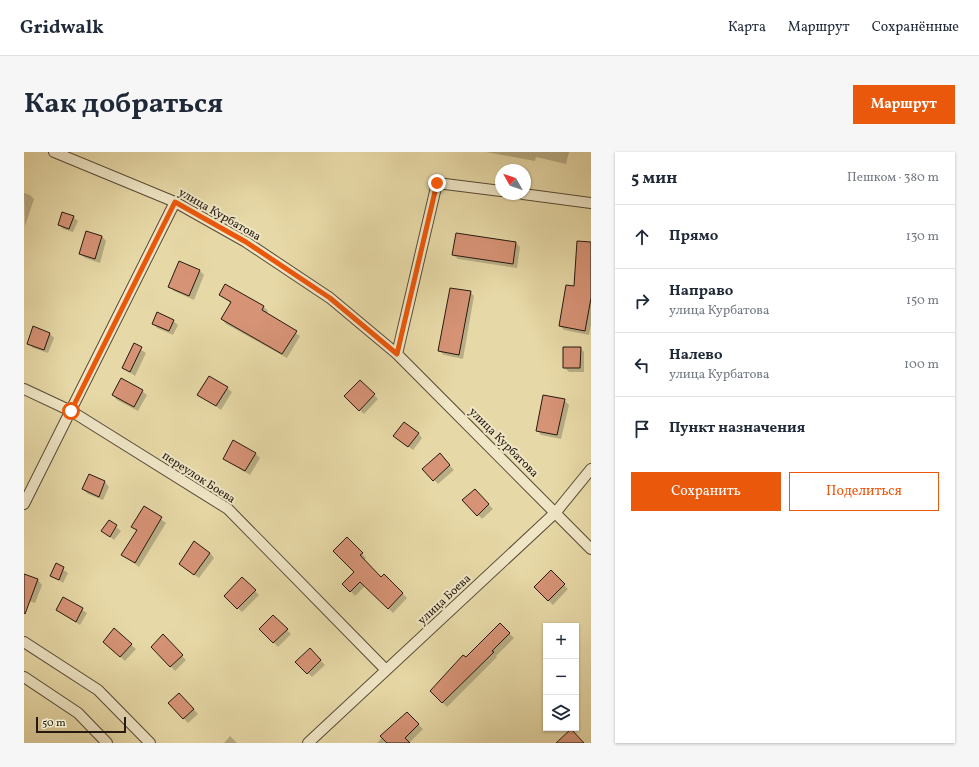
<!DOCTYPE html>
<html lang="ru">
<head>
<meta charset="utf-8">
<style>
	:root { --surface:#fff; --page:#f6f6f7; --text:#1f2937; --muted:#747a83; --line:#e0e1e3; --accent:#ea580c }
	body { margin:0; font-family:Vollkorn,serif; background:var(--page); color:var(--text) }
	.controls { position:absolute; right:12px; bottom:12px; display:grid; overflow:hidden; border-radius:0px; box-shadow:0 1px 3px #0004 }
	.controls button { width:36px; height:36px; display:grid; place-items:center; padding:0; border:0; border-bottom:1px solid var(--line); background:var(--surface); color:var(--text); font:20px sans-serif }
	.compass { position:absolute; left:471px; top:12px; width:36px; height:36px; border-radius:50%; background:var(--surface); box-shadow:0 1px 3px #0004; rotate:310deg }
	.scale { position:absolute; left:12px; bottom:10px; width:90px; box-sizing:border-box; padding-left:4px; border:2px solid #251910; border-top:0; font-size:11px; line-height:14px; white-space:nowrap; color:#251910; -webkit-text-stroke:3px #efe6c6; paint-order:stroke }
	.stop { position:absolute; width:12px; height:12px; margin:-9px; border:3px solid #ea580c; border-radius:50%; background:#fff }
	.stop.end { background:#ea580c; border-color:#fff; box-shadow:0 1px 4px #0008 }
	.list { margin:0; padding:0; list-style:none }
	h2 { display:flex; justify-content:space-between; align-items:center; height:52px; margin:0; padding:0 16px; font-size:17px }
	h2 small { font-size:13px; font-weight:400; color:var(--muted) }
	.list li { display:grid; grid-template-columns:26px 1fr auto; gap:12px; align-items:center; box-sizing:border-box; height:64px; padding:0 16px; border-top:1px solid var(--line) }
	.list b { display:block; font-size:15px; white-space:nowrap }
	.list p { margin:0; font-size:13px; white-space:nowrap; color:var(--muted) }
	.list em { font-size:13px; font-style:normal; color:var(--muted) }
	.actions { display:flex; gap:8px; padding:12px 16px }
	.actions a { flex:1; padding:9px 0; border:1px solid var(--accent); border-radius:0px; text-align:center; font-size:14px; color:var(--accent) }
	.actions .main { background:var(--accent); color:#fff }
	.icon { flex:none; width:22px; height:22px; fill:none; stroke:currentColor; stroke-width:2; stroke-linecap:round; stroke-linejoin:round }
	.map { position:relative; flex:none; width:567px; height:591px; overflow:hidden; border-radius:0px }
	header { display:flex; align-items:center; gap:24px; box-sizing:border-box; height:56px; padding:0 20px; background:var(--surface); border-bottom:1px solid var(--line) }
	header strong { font-size:19px }
	nav { display:flex; gap:22px; margin-inline-start:auto; font-size:14px }
	.intro { display:flex; align-items:center; justify-content:space-between; box-sizing:border-box; height:96px; padding:0 24px }
	h1 { margin:0; font-size:28px }
	.button { padding:10px 18px; border-radius:0px; background:var(--accent); color:#fff; font-size:14px; font-weight:700 }
	main { display:flex; gap:24px; padding:0 24px }
	aside { flex:1; background:var(--surface); border-radius:0px; box-shadow:0 1px 3px #0004 }
	.map>svg:first-child { display:block }
</style>
</head>
<body>
<header>
<strong>Gridwalk</strong>
<nav><a>Карта</a><a>Маршрут</a><a>Сохранённые</a></nav>
</header>
<div class="intro"><h1>Как добраться</h1><a class="button">Маршрут</a></div>
<main>
<div class="map">
<svg width="567" height="591" viewBox="0 0 567 591">
	<rect width="100%" height="100%" fill="#e7d9a7"/>
	<filter id="stains"><feTurbulence type="fractalNoise" baseFrequency=".005" numOctaves="4"/><feColorMatrix values="0 0 0 0 .2 0 0 0 0 .09 0 0 0 0 .02 0 0 0 .5 -.17"/></filter>
	<radialGradient id="worn" r=".72"><stop offset=".6" stop-color="#630" stop-opacity="0"/><stop offset="1" stop-color="#630" stop-opacity=".3"/></radialGradient>
	<path fill="#0003" d="M 462,0 L 545,0 L 542,12 L 512,5 L 511,9 Z
		M 0,41 L 6,43 L 10,47 L 1,74 Z
		M 49,65 L 54,69 L 49,80 L 39,77 L 35,72 Z
		M 63,80 L 78,84 L 82,89 L 76,111 L 61,106 L 56,102 Z
		M 492,91 L 496,95 L 493,116 L 434,107 L 429,103 Z
		M 567,91 L 567,173 L 565,183 L 540,178 L 536,174 Z
		M 176,119 L 180,123 L 170,148 L 150,139 L 145,135 Z
		M 201,133 L 240,155 L 244,159 L 243,162 L 276,184 L 263,206 L 202,172 L 198,167 L 207,151 L 196,143 Z
		M 446,140 L 450,144 L 439,207 L 420,203 L 415,199 Z
		M 149,169 L 154,173 L 149,183 L 133,176 L 129,171 Z
		M 26,182 L 30,186 L 24,201 L 9,196 L 4,191 Z
		M 110,193 L 122,201 L 111,224 L 99,216 Z
		M 556,196 L 560,200 L 560,220 L 545,220 L 540,215 Z
		M 336,229 L 354,247 L 340,262 L 321,244 Z
		M 203,236 L 208,240 L 197,258 L 175,242 Z
		M 118,239 L 123,243 L 114,259 L 93,248 L 89,243 Z
		M 540,248 L 545,253 L 537,287 L 517,283 L 513,278 Z
		M 394,281 L 398,286 L 389,298 L 375,288 Z
		M 231,301 L 236,306 L 226,323 L 200,307 Z
		M 416,303 L 430,318 L 414,332 L 400,317 Z
		M 65,324 L 81,330 L 85,335 L 79,348 L 64,342 L 59,337 Z
		M 451,338 L 469,357 L 458,367 L 440,348 Z
		M 120,355 L 142,371 L 115,415 L 98,402 L 113,379 L 108,374 Z
		M 85,369 L 97,379 L 90,388 L 79,379 Z
		M 323,386 L 342,406 L 340,408 L 357,426 L 360,423 L 383,446 L 369,461 L 341,434 L 331,444 L 320,432 L 332,420 Z
		M 186,401 L 190,406 L 175,426 L 160,416 Z
		M 32,413 L 44,421 L 39,431 L 27,423 Z
		M 527,420 L 544,437 L 529,453 L 511,435 Z
		M 1,423 L 14,428 L 18,433 L 11,451 L 0,447 Z
		M 218,426 L 235,443 L 218,460 L 201,444 Z
		M 40,446 L 63,461 L 56,473 L 33,458 Z
		M 249,464 L 267,482 L 254,495 L 236,477 Z
		M 476,472 L 490,486 L 472,504 L 473,505 L 423,555 L 407,539 Z
		M 90,478 L 112,497 L 101,509 L 84,494 Z
		M 139,484 L 162,508 L 151,519 L 128,495 Z
		M 286,497 L 301,513 L 288,525 L 273,510 Z
		M 155,542 L 174,562 L 164,571 L 145,551 Z
		M 383,561 L 399,577 L 385,591 L 353,591 Z
		M 206,584 L 213,591 L 200,591 Z"/>
	<path fill="#d69376" stroke="#251910" d="M 38,60 L 50,64 L 45,77 L 34,73 Z
		M 62,79 L 78,84 L 71,107 L 55,102 Z
		M 432,81 L 492,90 L 489,112 L 428,103 Z
		M 553,89 L 567,90 L 567,146 L 561,179 L 535,174 L 542,133 L 550,134 Z
		M 155,109 L 176,118 L 165,144 L 144,135 Z
		M 201,132 L 240,154 L 238,158 L 273,179 L 258,202 L 197,167 L 207,150 L 195,143 Z
		M 426,136 L 447,139 L 435,203 L 414,199 Z
		M 133,160 L 150,168 L 145,179 L 128,172 Z
		M 9,174 L 26,181 L 20,198 L 3,192 Z
		M 110,191 L 118,195 L 106,220 L 98,216 Z
		M 539,195 L 557,195 L 556,216 L 539,216 Z
		M 185,224 L 204,235 L 192,254 L 173,243 Z
		M 97,226 L 119,238 L 110,255 L 88,243 Z
		M 336,228 L 351,242 L 335,259 L 320,244 Z
		M 519,243 L 541,247 L 533,283 L 512,279 Z
		M 380,270 L 395,281 L 384,295 L 369,284 Z
		M 209,288 L 232,301 L 221,319 L 199,307 Z
		M 416,301 L 426,313 L 409,329 L 398,317 Z
		M 65,322 L 81,329 L 75,345 L 58,337 Z
		M 451,337 L 465,352 L 453,364 L 438,348 Z
		M 120,354 L 138,365 L 111,411 L 97,403 L 113,378 L 107,375 Z
		M 85,368 L 93,373 L 86,385 L 77,379 Z
		M 323,385 L 339,401 L 336,403 L 357,425 L 360,422 L 379,441 L 364,457 L 336,430 L 326,440 L 318,432 L 330,420 L 309,399 Z
		M 170,389 L 186,401 L 170,423 L 155,412 Z
		M 32,411 L 40,415 L 35,428 L 26,424 Z
		M 527,418 L 541,432 L 524,449 L 510,435 Z
		M 0,422 L 14,427 L 1,462 L 0,461 Z
		M 218,425 L 232,438 L 213,457 L 200,444 Z
		M 39,445 L 59,456 L 52,470 L 32,458 Z
		M 249,463 L 264,477 L 249,491 L 235,477 Z
		M 476,471 L 486,481 L 468,499 L 470,500 L 418,551 L 406,539 L 439,503 L 442,505 Z
		M 90,476 L 108,492 L 96,505 L 79,490 Z
		M 139,482 L 159,503 L 146,515 L 127,495 Z
		M 286,496 L 297,508 L 283,522 L 271,510 Z
		M 155,541 L 170,557 L 159,567 L 144,551 Z
		M 383,560 L 395,572 L 381,586 L 386,591 L 363,591 L 356,584 Z
		M 547,577 L 560,591 L 532,591 Z"/>
	<g fill="none" stroke-linecap="round" stroke-linejoin="round">
		<defs>
			<path id="minor" d="M 30,0 L 151,50 L 222,90 L 306,146 L 373,202 L 567,397
				M 499,42 L 567,51
				M 373,202 L 413,31 L 477,39
				M 0,237 L 47,259 L 204,357 L 362,518
				M 0,352 L 151,50
				M 0,490 L 74,538 L 126,591
				M 0,525 L 54,561 L 83,591
				M 284,591 L 532,360 L 567,317"/>
		</defs>
		<use href="#minor" stroke="#564936" stroke-width="12"/>
		<use href="#minor" stroke="#efe6c6" stroke-width="10"/>
	</g>
	<g fill="none" stroke-linecap="round" stroke-linejoin="round">
		<path stroke="#ea580c" stroke-width="5" d="M 47,259 L 151,50 L 222,90 L 306,146 L 373,202 L 413,31"/>
	</g>
	<g text-anchor="middle" stroke-width="4" stroke-linejoin="round" paint-order="stroke">
		<g font-size="12" fill="#251910" stroke="#efe6c6">
			<text transform="translate(196 62) rotate(30)" y="4">улица Курбатова</text>
			<text transform="translate(480 290) rotate(45)" y="4">улица Курбатова</text>
			<text transform="translate(175 325) rotate(33)" y="4">переулок Боева</text>
			<text transform="translate(420 447) rotate(-43)" y="4">улица Боева</text>
		</g>
	</g>
	<rect width="100%" height="100%" filter="url(#stains)"/>
	<rect width="100%" height="100%" fill="url(#worn)"/>
</svg>
<div class="controls">
<button>+</button>
<button>−</button>
<button><svg class="icon" aria-label="layers" viewBox="0 0 24 24"><path d="M12 4l9 5-9 5-9-5zM3 14l9 5 9-5"/></svg></button>
</div>
<svg class="compass" viewBox="-18 -18 36 36"><path d="M0-13l5 13h-10z" fill="#e53935"/><path d="M0 13l5-13h-10z" fill="#747a83"/></svg>
<div class="scale">50 m</div>
<div class="stop" style="left:47px;top:259px"></div>
<div class="stop end" style="left:413px;top:31px"></div>
</div>
<aside>
<h2>5 мин<small>Пешком · 380 m</small></h2>
<ul class="list">
<li><svg class="icon" aria-label="ahead" viewBox="0 0 24 24"><path d="M12 20V5M6 11l6-6 6 6"/></svg><div><b>Прямо</b></div><em>130 m</em></li>
<li><svg class="icon" aria-label="right" viewBox="0 0 24 24"><path d="M7 20v-9h11M14 6l5 5-5 5"/></svg><div><b>Направо</b><p>улица Курбатова</p></div><em>150 m</em></li>
<li><svg class="icon" aria-label="left" viewBox="0 0 24 24"><path d="M17 20v-9H6M10 6l-5 5 5 5"/></svg><div><b>Налево</b><p>улица Курбатова</p></div><em>100 m</em></li>
<li><svg class="icon" aria-label="arrive" viewBox="0 0 24 24"><path d="M6 21V4h12l-3 4 3 4H6"/></svg><div><b>Пункт назначения</b></div></li>
</ul>
<div class="actions"><a class="main">Сохранить</a><a>Поделиться</a></div>
</aside>
</main>
</body>
</html>
